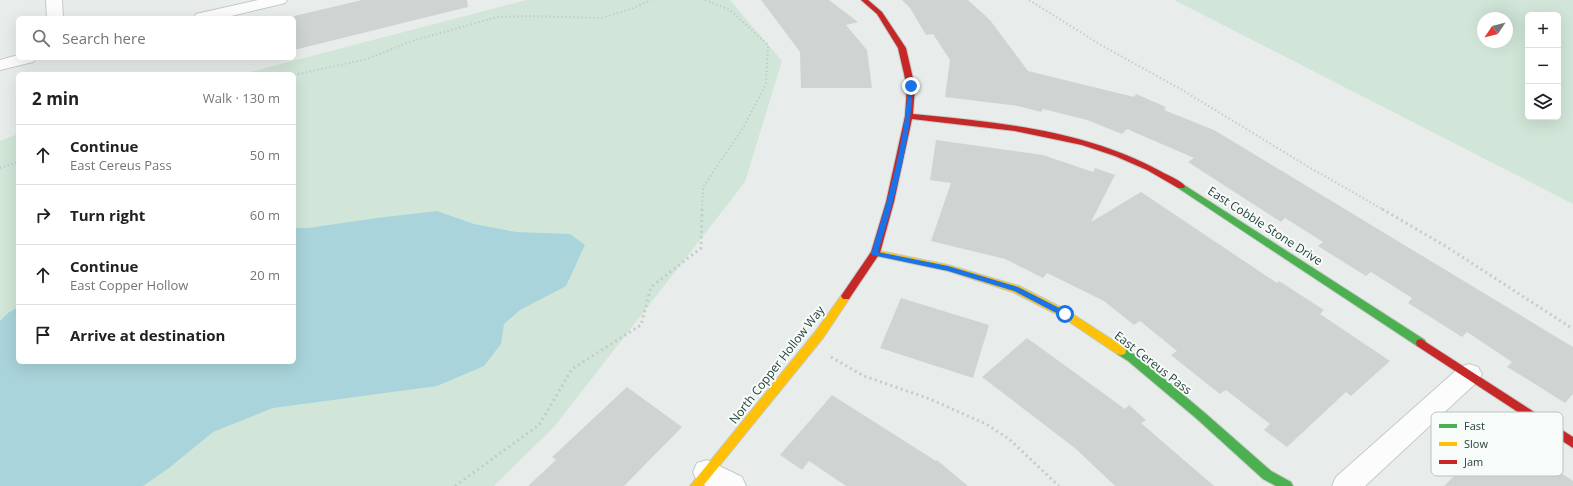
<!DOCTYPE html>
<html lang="en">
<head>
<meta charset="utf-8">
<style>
	:root { --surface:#fff; --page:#f6f6f6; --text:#202124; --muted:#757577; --line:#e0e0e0 }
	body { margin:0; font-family:"Open Sans",sans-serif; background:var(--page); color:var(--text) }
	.controls { position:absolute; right:12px; top:12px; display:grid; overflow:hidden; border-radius:6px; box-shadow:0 4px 16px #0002 }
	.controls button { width:36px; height:36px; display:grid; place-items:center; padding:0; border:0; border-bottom:1px solid var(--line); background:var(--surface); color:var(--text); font:20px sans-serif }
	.compass { position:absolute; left:1477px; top:12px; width:36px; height:36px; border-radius:50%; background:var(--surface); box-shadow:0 4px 16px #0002; rotate:235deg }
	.stop { position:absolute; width:12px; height:12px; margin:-9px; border:3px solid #1a73e8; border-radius:50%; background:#fff }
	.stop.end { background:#1a73e8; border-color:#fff; box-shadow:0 1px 4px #0008 }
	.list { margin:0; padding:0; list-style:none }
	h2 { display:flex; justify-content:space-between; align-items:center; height:52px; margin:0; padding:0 16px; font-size:17px }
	h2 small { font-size:13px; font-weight:400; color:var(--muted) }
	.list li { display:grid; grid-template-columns:26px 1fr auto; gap:12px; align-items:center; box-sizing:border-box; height:60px; padding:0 16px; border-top:1px solid var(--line) }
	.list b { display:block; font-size:15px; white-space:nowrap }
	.list p { margin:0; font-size:13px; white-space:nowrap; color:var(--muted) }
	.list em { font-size:13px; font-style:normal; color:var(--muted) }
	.icon { flex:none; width:22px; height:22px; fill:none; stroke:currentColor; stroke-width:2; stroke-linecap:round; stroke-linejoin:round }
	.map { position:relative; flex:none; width:1573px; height:486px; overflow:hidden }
	.search { position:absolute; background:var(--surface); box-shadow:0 4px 16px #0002; left:16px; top:16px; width:280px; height:44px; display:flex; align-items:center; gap:10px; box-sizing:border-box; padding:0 14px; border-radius:6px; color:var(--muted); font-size:15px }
	.panel { position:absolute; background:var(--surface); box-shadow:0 4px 16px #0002; left:16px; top:72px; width:280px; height:292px; border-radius:6px }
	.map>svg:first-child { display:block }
</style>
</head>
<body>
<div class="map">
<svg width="1573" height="486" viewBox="0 0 1573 486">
	<rect width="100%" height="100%" fill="#e8edeb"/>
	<path fill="#d1e6d8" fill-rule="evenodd" d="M 526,0 L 730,0 L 782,61 L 745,182 L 554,427 L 494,486 L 0,486 L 0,141 L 18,134 L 18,362 L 294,362 L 294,74 L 243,74 Z
		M 1174,0 L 1573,0 L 1573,204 ZM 1528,15 L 1558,15 L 1558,117 L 1528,117 ZM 1483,18 L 1507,18 L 1507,42 L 1483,42 Z"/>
	<path fill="#a9d4db" d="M 437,211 L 474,224 L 516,232 L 570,234 L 585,245 L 566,286 L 520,310 L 504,324 L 501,344 L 484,366 L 437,386 L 273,408 L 213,432 L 169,468 L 143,486 L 0,486 L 0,321 L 8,313 L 18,307 L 18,362 L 294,362 L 294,228 L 308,228 L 377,218 Z"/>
	<path fill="#cfd4d2" d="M 362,0 L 467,0 L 468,7 L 294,50 L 294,16 Z
		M 761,0 L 829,0 L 858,22 L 846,25 L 867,50 L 872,88 L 801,88 L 800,52 Z
		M 902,0 L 968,0 L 990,20 L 1028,71 L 1134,97 L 1136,94 L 1166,107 L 1164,110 L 1214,130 L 1573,347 L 1573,394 L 1565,403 L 1527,379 L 1507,367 L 1512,362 L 1467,332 L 1462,337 L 1408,303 L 1412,298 L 1371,272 L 1366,276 L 1318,246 L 1323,242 L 1285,218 L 1281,222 L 1188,162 L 1194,158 L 1127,129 L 1122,134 L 1087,120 L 1043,109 L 1041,112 L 1018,106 L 945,97 L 950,60 L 933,34 L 926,35 L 910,8 Z
		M 936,140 L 1043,155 L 1093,172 L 1095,168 L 1115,175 L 1091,222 L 1141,192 L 1277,283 L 1279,281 L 1324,310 L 1320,314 L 1390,361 L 1351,396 L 1346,392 L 1287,447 L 1264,430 L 1270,424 L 1226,390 L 1220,394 L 1187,368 L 1171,355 L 1177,351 L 1140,321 L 1134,325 L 1104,301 L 1047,273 L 1043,278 L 1005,259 L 931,241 L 951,183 L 930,180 Z
		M 901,298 L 989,325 L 973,378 L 880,348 Z
		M 1027,338 L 1125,409 L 1129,405 L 1146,420 L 1141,423 L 1214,486 L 1115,486 L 1076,449 L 982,377 Z
		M 627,387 L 682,427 L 624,486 L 528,486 L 556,460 L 552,457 Z
		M 832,395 L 936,461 L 937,460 L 968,486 L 846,486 L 809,461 L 802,470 L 780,455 Z
		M 1500,430 L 1573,481 L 1573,486 L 1444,486 Z"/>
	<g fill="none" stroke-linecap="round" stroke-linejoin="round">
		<defs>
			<path id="street" d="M 46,0 L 62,0 L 63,18 L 47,18 Z
				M 258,0 L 287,0 L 285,3 L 223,18 L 194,18 L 196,14 Z
				M 18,55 L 18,58 L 36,58 L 33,62 L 0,70 L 0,60 Z
				M 1469,364 L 1478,367 L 1482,374 L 1478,381 L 1365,486 L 1332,486 L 1336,477 L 1460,367 Z
				M 707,460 L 742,477 L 746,486 L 706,486 L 697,481 L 693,472 L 697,463 Z"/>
			<path id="fast" d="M 1181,183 L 1425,340 L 1426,343 L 1425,346 L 1421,347 L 1417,346 L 1178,188 L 1177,186 L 1178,184 Z
				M 1121,347 L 1136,355 L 1205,413 L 1271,471 L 1291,482 L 1293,486 L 1276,486 L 1263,479 L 1197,419 L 1128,361 L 1117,354 L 1116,351 L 1117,348 Z"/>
			<path id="slow" d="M 875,250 L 948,265 L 1019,286 L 1068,311 L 1125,348 L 1126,351 L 1125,354 L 1121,355 L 1117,354 L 1062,317 L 1013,292 L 948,271 L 872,255 L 870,253 L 872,251 Z
				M 846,292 L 849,293 L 851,296 L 823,338 L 703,486 L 690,486 L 815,332 L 843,293 Z"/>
			<path id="jam" d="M 861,0 L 868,0 L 882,12 L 906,48 L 915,87 L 913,114 C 997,122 1087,130 1162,172 C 1169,176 1180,180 1185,186 L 1184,188 L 1178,188 L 1147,170 L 1115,156 L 1082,145 L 1015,131 L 912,119 L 894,202 L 880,253 L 849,299 L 843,299 L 841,296 L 843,293 L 871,252 L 886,202 L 905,116 L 907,87 L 898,48 L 877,14 Z
				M 1421,339 L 1573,437 L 1573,448 L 1417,346 L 1416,343 L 1417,340 Z"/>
		</defs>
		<use href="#street" stroke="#c5cac8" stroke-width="2"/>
		<use href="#fast" stroke="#c3cbc8" stroke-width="2"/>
		<use href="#slow" stroke="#c3cbc8" stroke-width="2"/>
		<use href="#jam" stroke="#c3cbc8" stroke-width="2"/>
		<path stroke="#c3ccca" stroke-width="2" stroke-dasharray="1.5 2.5" stroke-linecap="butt" d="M 1029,0 L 1101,45 L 1184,91 L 1307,166 L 1384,210
			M 294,75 L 367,59 L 412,41 L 497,17 L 529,16 L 601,18 L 631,9 L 651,0
			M 0,168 L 18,162
			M 702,210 L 703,187 L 743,128 L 766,84 L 768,45 L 730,10 L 705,0"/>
		<path stroke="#c3ccca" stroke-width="3" stroke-dasharray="2 3.5" stroke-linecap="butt" d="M 1382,209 L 1447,247 L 1573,329
			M 831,357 L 864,376 L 930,399 L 986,424 L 1009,439 L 1059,486
			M 455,486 L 539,425 L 572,369 L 641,325 L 651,287 L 701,248 L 702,209"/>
		<use href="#street" fill="#fcfcfc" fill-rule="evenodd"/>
		<use href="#fast" fill="#4caf50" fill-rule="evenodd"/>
		<use href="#slow" fill="#ffc107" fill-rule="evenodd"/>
		<use href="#jam" fill="#c62828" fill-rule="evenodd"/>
	</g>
	<path fill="#1a73e8" d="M 911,85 L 913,86 C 910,143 895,198 878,252 L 948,266 L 1018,287 L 1067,312 L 1067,316 L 1062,316 L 1014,291 L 948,271 L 872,255 L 871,254 C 888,199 905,143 908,86 Z"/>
	<g text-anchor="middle" stroke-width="4" stroke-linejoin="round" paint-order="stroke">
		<g font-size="12" fill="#24423a" stroke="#f7fbf9">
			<text transform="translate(1265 226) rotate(33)" y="4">East Cobble Stone Drive</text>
			<text transform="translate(1153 363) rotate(38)" y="4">East Cereus Pass</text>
			<text transform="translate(777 365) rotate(-52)" y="4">North Copper Hollow Way</text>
		</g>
	</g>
	<rect x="1431" y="412" width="132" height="64" rx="6" fill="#f7fbf9" stroke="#b8c4c0" stroke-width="1"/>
	<rect x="1439" y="424" width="18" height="4" fill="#4caf50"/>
	<rect x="1439" y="442" width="18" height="4" fill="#ffc107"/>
	<rect x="1439" y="460" width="18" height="4" fill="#c62828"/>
	<g font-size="11" fill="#24423a">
		<text x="1464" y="430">Fast</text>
		<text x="1464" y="448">Slow</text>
		<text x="1464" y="466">Jam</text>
	</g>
</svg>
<div class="controls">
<button>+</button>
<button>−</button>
<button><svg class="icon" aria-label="layers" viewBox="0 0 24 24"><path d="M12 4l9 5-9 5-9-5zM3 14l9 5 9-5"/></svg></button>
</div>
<svg class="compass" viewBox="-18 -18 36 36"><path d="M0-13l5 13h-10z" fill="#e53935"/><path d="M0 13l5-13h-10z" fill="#757577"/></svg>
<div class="stop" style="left:1065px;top:314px"></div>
<div class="stop end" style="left:911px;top:86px"></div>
<div class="search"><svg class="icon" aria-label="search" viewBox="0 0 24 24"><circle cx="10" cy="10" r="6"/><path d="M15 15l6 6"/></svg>Search here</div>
<section class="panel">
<h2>2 min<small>Walk · 130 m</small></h2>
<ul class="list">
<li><svg class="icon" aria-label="ahead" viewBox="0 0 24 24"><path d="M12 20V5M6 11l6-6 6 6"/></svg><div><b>Continue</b><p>East Cereus Pass</p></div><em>50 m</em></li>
<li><svg class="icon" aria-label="right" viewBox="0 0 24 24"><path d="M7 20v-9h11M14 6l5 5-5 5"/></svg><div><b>Turn right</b></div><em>60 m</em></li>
<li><svg class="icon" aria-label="ahead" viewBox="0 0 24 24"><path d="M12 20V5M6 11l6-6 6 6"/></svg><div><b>Continue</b><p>East Copper Hollow</p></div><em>20 m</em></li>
<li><svg class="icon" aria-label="arrive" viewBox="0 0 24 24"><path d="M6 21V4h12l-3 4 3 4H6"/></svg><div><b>Arrive at destination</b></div></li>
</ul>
</section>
</div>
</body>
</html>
